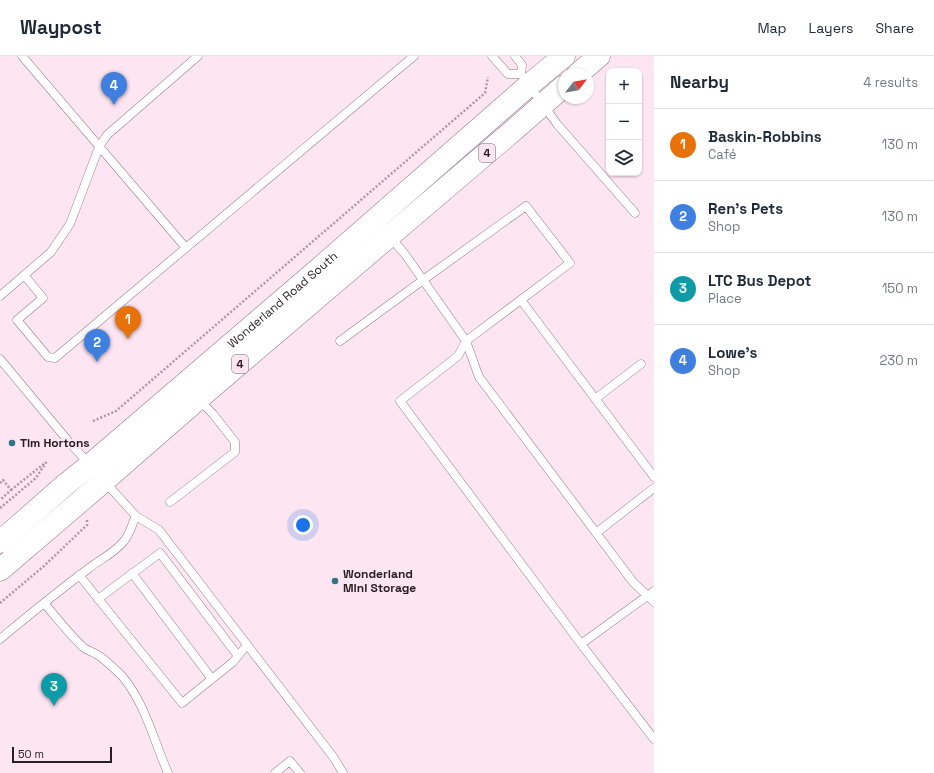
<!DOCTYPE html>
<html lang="en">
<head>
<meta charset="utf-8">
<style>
	:root { --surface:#fff; --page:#f2f2f3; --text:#1f2937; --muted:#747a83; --line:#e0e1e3; --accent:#1a73e8 }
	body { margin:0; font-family:"Space Grotesk",sans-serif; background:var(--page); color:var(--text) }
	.controls { position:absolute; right:12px; top:12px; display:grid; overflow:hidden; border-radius:8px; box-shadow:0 1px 3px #0004 }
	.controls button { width:36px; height:36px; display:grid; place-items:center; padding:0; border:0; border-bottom:1px solid var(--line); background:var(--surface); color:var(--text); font:20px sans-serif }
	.compass { position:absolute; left:558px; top:12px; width:36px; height:36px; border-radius:50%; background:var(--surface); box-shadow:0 1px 3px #0004; rotate:59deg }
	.scale { position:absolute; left:12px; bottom:10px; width:100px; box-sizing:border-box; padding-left:4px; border:2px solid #271d22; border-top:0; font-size:11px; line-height:14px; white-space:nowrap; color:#271d22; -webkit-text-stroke:3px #fde5f1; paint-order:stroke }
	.you { position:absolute; left:303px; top:469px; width:14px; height:14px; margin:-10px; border:3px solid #fff; border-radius:50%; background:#1a73e8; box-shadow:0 0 0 6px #1a73e833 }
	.badge { display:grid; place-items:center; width:26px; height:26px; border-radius:50%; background:var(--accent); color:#fff; font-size:13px; font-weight:700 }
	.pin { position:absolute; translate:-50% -33px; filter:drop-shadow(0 1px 2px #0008) }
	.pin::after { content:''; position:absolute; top:21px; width:14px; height:12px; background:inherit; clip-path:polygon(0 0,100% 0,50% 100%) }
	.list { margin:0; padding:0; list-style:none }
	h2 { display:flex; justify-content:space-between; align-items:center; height:52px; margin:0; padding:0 16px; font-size:17px }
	h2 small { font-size:13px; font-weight:400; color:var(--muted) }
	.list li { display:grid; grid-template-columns:26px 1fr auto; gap:12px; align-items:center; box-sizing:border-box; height:72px; padding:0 16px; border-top:1px solid var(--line) }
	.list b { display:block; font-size:15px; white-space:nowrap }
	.list p { margin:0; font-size:13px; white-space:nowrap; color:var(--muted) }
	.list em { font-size:13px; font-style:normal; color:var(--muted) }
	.icon { flex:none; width:22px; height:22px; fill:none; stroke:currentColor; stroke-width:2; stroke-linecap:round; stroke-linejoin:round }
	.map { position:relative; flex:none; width:654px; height:717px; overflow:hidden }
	header { display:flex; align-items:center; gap:24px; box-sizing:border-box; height:56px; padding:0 20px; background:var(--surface); border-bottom:1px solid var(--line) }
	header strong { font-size:19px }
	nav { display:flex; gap:22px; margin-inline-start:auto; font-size:14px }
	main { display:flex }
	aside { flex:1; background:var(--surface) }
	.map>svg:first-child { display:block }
</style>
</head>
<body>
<header>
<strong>Waypost</strong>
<nav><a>Map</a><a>Layers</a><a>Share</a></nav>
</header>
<main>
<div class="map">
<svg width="654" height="717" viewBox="0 0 654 717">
	<rect width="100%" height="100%" fill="#fde5f1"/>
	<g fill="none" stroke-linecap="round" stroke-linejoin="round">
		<defs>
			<path id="service" d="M 22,0 L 186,192
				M 492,0 L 508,18 L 521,18
				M 515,0 L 522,9 L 521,18 L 557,68 L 635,157
				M 390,181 L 404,197 L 466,285 L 479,321 L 633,526 L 654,546
				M 24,219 L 43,242 L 17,264 L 48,301 L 55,302 L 414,0
				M 0,240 L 51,196 L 70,168 L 99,91 L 107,79 L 198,0
				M 521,244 L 654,421
				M 340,285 L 423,224 L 526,150 L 570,207 L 466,285 L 458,300 L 400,345 L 581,588 L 654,683
				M 0,303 L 69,386 L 90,409
				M 595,343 L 641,308
				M 104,425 L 136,460
				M 170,446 L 235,396 L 235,386 L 213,358 L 198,343
				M 596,477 L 654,432
				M 132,517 L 212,623
				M 79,519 L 182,647 L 233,606 L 247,589
				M 98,543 L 160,497 L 238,600
				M 44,547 C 57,562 69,578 83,591 C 87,595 92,595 96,598 C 102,601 117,615 122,620 C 145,647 154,685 168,717
				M 0,583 C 29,559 58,535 88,513 C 99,504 116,496 124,485 C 130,478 132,468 136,460 L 159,474 L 334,702 L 343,717
				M 581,588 L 654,535
				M 275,717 L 290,705 L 300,717"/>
			<g id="primary">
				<path d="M 578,18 L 599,0"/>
				<path id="s1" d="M 0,486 L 65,429 L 90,409 L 321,211 L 529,29 L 564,0"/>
				<path d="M 0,514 L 104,425 L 198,343 L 515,73 L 564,30"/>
			</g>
		</defs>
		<use href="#service" stroke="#957b88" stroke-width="9"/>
		<use href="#primary" stroke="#957b88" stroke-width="23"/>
		<path stroke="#ac99a2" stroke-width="2.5" stroke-dasharray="2 2" stroke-linecap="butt" d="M 93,365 L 116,355 L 485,37 L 488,21
			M 0,427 L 3,424 L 11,434 L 0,444
			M 11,434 L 45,407
			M 0,452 L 36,422 L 47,405
			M 0,547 L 44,510 L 87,469 L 87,463"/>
		<use href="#service" stroke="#fff" stroke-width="8"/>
		<use href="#primary" stroke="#fff" stroke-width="22"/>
	</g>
	<g fill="#2f7583" stroke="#fde5f1" stroke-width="1.5">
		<circle cx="12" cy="387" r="4"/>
		<circle cx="335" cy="525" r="4"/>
	</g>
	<g text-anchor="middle" stroke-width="4" stroke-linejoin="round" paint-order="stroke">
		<g fill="#fde5f1" stroke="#675960" stroke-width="1">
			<rect x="479" y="88" width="16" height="18" rx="3"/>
			<rect x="232" y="299" width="16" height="18" rx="3"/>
		</g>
		<g font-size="11" font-weight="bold" fill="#271d22">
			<text x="487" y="101">4</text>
			<text x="240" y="312">4</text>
		</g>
		<g font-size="12" fill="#271d22" stroke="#fde5f1">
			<text dy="4" stroke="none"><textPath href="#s1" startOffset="372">Wonderland Road South</textPath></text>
		</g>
		<g font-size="12" font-weight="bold" fill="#271d22" stroke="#fde5f1" text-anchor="start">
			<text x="20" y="391">Tim Hortons</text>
			<text x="343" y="522">Wonderland<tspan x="343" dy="14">Mini Storage</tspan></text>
		</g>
	</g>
</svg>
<div class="controls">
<button>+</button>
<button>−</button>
<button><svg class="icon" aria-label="layers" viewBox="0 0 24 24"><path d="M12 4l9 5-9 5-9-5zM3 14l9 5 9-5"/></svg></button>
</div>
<svg class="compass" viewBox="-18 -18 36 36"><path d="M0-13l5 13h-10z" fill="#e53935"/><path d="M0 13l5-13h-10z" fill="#747a83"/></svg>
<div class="scale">50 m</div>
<div class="you"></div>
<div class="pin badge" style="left:128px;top:283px;background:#e8710a">1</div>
<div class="pin badge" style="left:97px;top:306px;background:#3f7fe0">2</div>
<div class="pin badge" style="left:54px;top:650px;background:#0f9aa8">3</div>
<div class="pin badge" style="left:114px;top:49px;background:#3f7fe0">4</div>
</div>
<aside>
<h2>Nearby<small>4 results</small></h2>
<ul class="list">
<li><span class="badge" style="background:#e8710a">1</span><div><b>Baskin-Robbins</b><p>Café</p></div><em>130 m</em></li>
<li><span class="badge" style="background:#3f7fe0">2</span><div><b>Ren's Pets</b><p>Shop</p></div><em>130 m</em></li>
<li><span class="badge" style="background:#0f9aa8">3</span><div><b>LTC Bus Depot</b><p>Place</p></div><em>150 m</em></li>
<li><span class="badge" style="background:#3f7fe0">4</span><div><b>Lowe's</b><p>Shop</p></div><em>230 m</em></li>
</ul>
</aside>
</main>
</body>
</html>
